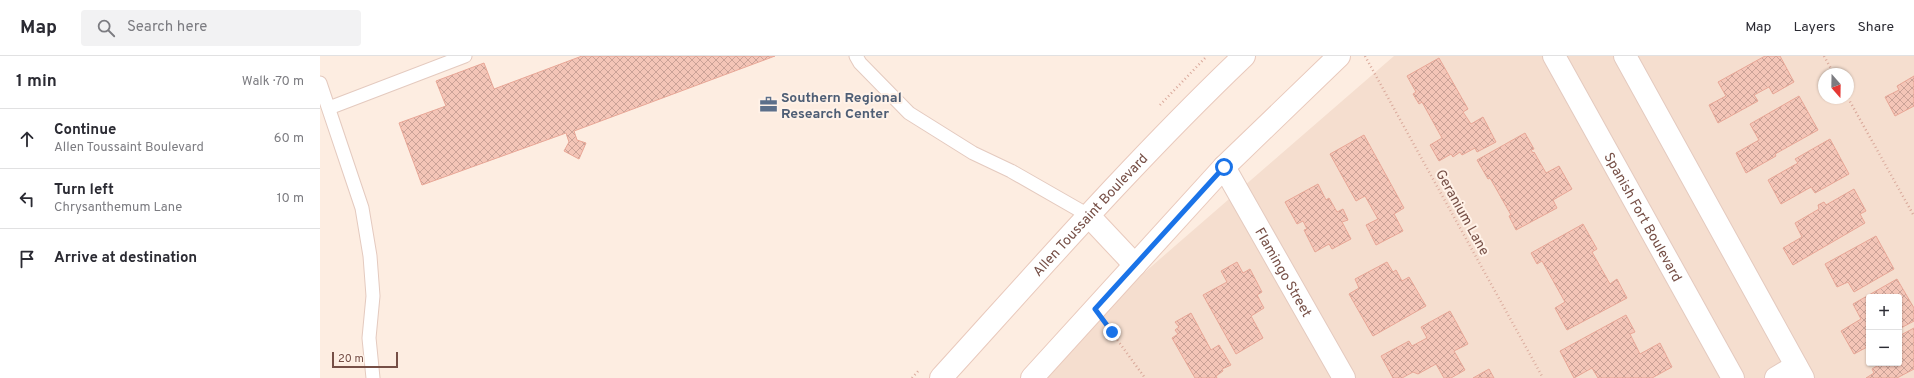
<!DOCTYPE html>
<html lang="en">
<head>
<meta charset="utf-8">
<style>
	:root { --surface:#fff; --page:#f2f2f3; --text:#2b2b33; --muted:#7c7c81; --line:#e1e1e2 }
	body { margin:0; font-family:Overpass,sans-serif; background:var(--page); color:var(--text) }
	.controls { position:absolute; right:12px; bottom:12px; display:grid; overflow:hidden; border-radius:4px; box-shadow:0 1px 3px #0004 }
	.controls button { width:36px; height:36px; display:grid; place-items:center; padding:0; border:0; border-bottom:1px solid var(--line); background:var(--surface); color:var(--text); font:20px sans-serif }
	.compass { position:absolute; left:1498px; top:12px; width:36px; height:36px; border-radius:50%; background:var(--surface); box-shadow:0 1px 3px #0004; rotate:160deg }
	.scale { position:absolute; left:12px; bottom:10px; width:66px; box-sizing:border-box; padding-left:4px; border:2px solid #764f46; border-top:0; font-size:11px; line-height:14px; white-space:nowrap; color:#764f46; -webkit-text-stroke:3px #fff2e8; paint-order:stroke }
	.stop { position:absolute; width:12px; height:12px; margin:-9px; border:3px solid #1a73e8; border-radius:50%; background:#fff }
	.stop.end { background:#1a73e8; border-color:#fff; box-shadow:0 1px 4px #0008 }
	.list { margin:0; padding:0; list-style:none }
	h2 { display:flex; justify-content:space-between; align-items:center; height:52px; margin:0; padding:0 16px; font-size:17px }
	h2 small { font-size:13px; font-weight:400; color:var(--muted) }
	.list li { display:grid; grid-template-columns:26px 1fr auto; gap:12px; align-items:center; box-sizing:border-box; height:60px; padding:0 16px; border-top:1px solid var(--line) }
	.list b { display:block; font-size:15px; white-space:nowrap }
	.list p { margin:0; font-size:13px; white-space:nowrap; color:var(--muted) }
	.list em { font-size:13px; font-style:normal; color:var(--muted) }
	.icon { flex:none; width:22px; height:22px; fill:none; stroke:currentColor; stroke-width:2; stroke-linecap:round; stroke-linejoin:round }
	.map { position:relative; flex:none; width:1594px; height:322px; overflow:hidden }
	header { display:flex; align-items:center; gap:24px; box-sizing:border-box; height:56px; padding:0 20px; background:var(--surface); border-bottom:1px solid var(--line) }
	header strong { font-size:19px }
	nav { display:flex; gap:22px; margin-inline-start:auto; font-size:14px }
	.search { width:280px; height:36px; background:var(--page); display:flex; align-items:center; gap:10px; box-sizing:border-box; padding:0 14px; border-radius:4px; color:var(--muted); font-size:15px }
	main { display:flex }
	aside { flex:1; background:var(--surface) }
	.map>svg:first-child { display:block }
</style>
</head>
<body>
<header>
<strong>Map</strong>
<div class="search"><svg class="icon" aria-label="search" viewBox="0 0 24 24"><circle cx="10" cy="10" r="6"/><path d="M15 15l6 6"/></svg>Search here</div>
<nav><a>Map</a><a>Layers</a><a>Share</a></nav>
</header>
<main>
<aside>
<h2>1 min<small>Walk · 70 m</small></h2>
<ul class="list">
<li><svg class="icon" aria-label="ahead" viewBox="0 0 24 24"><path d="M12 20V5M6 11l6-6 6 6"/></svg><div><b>Continue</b><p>Allen Toussaint Boulevard</p></div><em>60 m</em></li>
<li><svg class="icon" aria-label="left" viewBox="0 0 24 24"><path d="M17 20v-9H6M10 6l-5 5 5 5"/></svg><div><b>Turn left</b><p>Chrysanthemum Lane</p></div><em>10 m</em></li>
<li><svg class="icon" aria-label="arrive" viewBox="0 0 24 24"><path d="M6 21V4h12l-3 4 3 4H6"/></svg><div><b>Arrive at destination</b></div></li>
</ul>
</aside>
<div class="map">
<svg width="1594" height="322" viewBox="0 0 1594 322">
	<defs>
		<pattern id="building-cross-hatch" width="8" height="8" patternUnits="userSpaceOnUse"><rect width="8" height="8" fill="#f4c5b7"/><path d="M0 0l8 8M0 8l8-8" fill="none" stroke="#caa297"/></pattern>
	</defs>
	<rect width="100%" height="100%" fill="#fdede1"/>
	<path fill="#f5decf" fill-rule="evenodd" d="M 1074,0 L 1594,0 L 1594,322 L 721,322 L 780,255 ZM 1504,18 L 1528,18 L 1528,42 L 1504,42 ZM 1549,241 L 1579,241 L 1579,307 L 1549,307 Z"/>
	<path fill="url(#building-cross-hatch)" stroke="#e8a797" d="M 262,0 L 455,0 L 254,75 L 257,84 L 266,87 L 259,103 L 244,95 L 249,86 L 246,77 L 102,129 L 79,67 L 126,50 L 116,25 L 164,7 L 174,33 Z
		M 1445,0 L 1460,0 L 1474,26 L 1453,38 L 1449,31 L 1434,39 L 1438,45 L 1398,67 L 1389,49 L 1406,40 L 1398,26 Z
		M 1119,2 L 1148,53 L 1143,56 L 1151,68 L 1163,61 L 1176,86 L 1157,96 L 1155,92 L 1142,99 L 1140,96 L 1133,101 L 1131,98 L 1119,105 L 1110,89 L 1122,82 L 1102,46 L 1099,48 L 1093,38 L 1096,36 L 1087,20 Z
		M 1594,20 L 1594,50 L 1575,60 L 1565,41 L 1579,34 L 1577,30 Z
		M 1479,40 L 1498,74 L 1455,98 L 1456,100 L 1426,117 L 1416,97 L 1439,84 L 1430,68 Z
		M 1205,77 L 1214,93 L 1211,94 L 1213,97 L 1214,96 L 1226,117 L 1239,110 L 1252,133 L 1233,144 L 1237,152 L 1196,174 L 1189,160 L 1191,159 L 1170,122 L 1168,123 L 1157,104 Z
		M 1044,79 L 1084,152 L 1074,158 L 1083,175 L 1056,189 L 1046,169 L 1058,163 L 1045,140 L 1036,145 L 1010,98 Z
		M 1510,83 L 1529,118 L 1495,137 L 1491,131 L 1461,148 L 1448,124 L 1478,107 L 1475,103 Z
		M 998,128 L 1006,144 L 1009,142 L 1017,156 L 1023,153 L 1028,164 L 1022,166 L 1031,183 L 1012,193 L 1009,188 L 995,196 L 984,174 L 987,173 L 983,165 L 977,168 L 965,146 Z
		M 1534,133 L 1546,155 L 1540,158 L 1545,167 L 1473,209 L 1463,192 L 1482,181 L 1475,167 L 1499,153 L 1498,149 L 1504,146 L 1506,149 Z
		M 1263,168 L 1277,193 L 1272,196 L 1290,228 L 1297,223 L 1307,242 L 1247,274 L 1235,252 L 1245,246 L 1222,205 L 1217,208 L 1211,197 Z
		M 1556,180 L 1574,213 L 1534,236 L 1528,226 L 1517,231 L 1505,208 Z
		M 917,206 L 923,217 L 930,213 L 942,236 L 937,239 L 944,252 L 931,260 L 943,282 L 916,298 L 883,239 L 907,226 L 901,215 Z
		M 1067,206 L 1073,216 L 1076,214 L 1082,225 L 1089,221 L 1106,250 L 1053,280 L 1029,238 L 1039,232 L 1035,223 Z
		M 1577,223 L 1594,252 L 1594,265 L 1579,273 L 1579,241 L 1549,241 L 1549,290 L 1534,298 L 1521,275 L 1541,263 L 1533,248 Z
		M 1130,255 L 1148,288 L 1134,295 L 1145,314 L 1131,322 L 1124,322 L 1116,308 L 1098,318 L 1093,316 L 1082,322 L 1073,322 L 1061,300 L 1089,285 L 1092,290 L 1107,282 L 1101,271 Z
		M 871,257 L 891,294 L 899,289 L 911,309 L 902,313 L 903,315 L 896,320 L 897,322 L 875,322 L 852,282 L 858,278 L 855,274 L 859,271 L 855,266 Z
		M 1306,259 L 1315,276 L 1310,278 L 1320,298 L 1340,287 L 1352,311 L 1332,322 L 1278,322 L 1272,312 L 1254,322 L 1240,295 Z
		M 1594,272 L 1594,313 L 1577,322 L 1546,322 L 1554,317 L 1552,313 L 1562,307 L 1579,307 L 1579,280 Z
		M 1169,313 L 1174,322 L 1153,322 Z"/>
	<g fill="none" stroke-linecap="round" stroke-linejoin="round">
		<defs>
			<path id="lane" d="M 536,0 L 540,7 L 589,57 L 653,97 L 691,115 L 768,159
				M 0,27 L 42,152 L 50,200 L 53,240 L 49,282 L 53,322
				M 9,52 L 145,0"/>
			<g id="street">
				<path id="s1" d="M 1234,0 L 1413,322"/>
				<path d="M 1305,0 L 1483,322"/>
				<path id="s2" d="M 904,111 L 1024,322"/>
				<path d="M 1456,322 L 1476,310"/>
			</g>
			<g id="secondary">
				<path d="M 768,159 L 815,209"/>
				<path id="s3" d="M 621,322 C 720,213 817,102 924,0"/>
				<path d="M 712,322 L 904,111 L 1019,0"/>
			</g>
		</defs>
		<use href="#lane" stroke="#e4cabf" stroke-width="15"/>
		<use href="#street" stroke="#e4cabf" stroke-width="24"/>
		<use href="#secondary" stroke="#e9c9bc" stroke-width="24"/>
		<path stroke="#d9a89a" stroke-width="2.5" stroke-dasharray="1 3" stroke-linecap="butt" d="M 1045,0 L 1223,322
			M 1504,0 L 1514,18
			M 1528,42 L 1594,160
			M 840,49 L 887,0
			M 788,271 L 825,322
			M 592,322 L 600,313"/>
		<use href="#lane" stroke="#fff" stroke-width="13"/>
		<use href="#street" stroke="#fff" stroke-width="22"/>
		<use href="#secondary" stroke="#fff" stroke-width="22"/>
	</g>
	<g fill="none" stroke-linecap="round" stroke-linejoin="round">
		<path stroke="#1a73e8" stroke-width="5" d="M 792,276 L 775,253 L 904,111"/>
	</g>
	<defs>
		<symbol id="office-bare" viewBox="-9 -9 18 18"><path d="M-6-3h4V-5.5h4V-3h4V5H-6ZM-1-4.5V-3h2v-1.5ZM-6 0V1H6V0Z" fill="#5c6f8a" stroke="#fff2e8" stroke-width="2.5" paint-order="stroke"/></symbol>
	</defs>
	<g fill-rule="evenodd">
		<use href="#office-bare" x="436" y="36" width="25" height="25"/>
	</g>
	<g text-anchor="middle" stroke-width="4" stroke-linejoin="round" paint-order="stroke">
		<g font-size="14" font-weight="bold" fill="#4e5e75" stroke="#fff2e8" text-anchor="start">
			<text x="461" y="46">Southern Regional<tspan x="461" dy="16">Research Center</tspan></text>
		</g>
		<g font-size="14" fill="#764f46" stroke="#fff2e8">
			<text transform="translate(1143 156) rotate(61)" y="5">Geranium Lane</text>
			<text dy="5" stroke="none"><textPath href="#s3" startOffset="221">Allen Toussaint Boulevard</textPath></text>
			<text dy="5" stroke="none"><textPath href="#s1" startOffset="184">Spanish Fort Boulevard</textPath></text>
			<text dy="5" stroke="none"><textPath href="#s2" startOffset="121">Flamingo Street</textPath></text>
		</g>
	</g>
</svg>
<div class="controls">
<button>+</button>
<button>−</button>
</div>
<svg class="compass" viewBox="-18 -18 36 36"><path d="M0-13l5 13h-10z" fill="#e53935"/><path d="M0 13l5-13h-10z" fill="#7c7c81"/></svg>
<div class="scale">20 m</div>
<div class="stop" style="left:904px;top:111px"></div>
<div class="stop end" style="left:792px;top:276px"></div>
</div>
</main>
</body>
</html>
